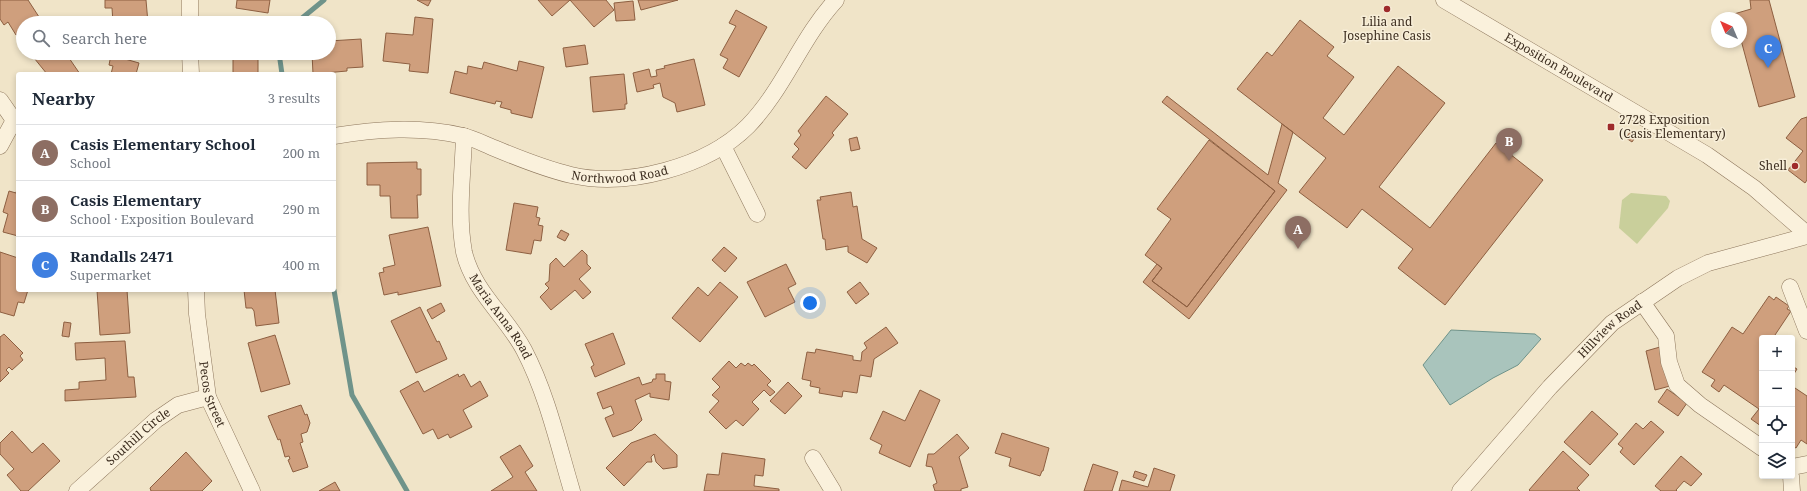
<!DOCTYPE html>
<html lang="en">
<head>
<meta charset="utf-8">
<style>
	:root { --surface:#fff; --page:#f2f2f3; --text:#1f2937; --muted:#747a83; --line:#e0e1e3; --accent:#1a73e8 }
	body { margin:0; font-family:"Noto Serif",serif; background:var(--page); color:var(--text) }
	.controls { position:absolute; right:12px; bottom:12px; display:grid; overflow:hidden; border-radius:4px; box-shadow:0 2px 6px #0003 }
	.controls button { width:36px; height:36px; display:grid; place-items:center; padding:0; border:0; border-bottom:1px solid var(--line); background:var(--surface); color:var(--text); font:20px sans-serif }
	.compass { position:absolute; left:1711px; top:12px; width:36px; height:36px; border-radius:50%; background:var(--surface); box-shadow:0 2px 6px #0003; rotate:316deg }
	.you { position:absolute; left:810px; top:303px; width:14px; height:14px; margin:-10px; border:3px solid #fff; border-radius:50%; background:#1a73e8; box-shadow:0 0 0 6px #1a73e833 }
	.badge { display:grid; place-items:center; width:26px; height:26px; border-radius:50%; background:var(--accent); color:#fff; font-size:13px; font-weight:700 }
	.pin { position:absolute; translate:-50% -33px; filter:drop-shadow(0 1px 2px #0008) }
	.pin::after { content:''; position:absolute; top:21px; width:14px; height:12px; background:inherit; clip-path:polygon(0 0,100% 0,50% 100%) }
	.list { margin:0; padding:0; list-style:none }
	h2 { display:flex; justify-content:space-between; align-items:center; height:52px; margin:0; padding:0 16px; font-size:17px }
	h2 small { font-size:13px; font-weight:400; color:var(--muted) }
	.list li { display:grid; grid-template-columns:26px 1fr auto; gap:12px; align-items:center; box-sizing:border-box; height:56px; padding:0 16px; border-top:1px solid var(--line) }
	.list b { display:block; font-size:15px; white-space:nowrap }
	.list p { margin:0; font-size:13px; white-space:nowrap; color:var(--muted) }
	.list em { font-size:13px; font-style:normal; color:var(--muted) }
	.icon { flex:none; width:22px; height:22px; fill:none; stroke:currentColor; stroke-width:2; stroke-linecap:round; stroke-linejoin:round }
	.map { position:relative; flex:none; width:1807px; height:491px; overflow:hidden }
	.search { position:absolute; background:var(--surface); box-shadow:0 2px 6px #0003; left:16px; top:16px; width:320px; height:44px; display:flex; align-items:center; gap:10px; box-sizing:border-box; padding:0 14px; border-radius:22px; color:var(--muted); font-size:15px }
	.panel { position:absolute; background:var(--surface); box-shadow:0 2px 6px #0003; left:16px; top:72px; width:320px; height:220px; border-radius:4px }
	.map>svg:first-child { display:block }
</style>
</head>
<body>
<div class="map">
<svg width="1807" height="491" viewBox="0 0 1807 491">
	<rect width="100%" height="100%" fill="#f0e4c8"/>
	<path fill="#c9cf9b" d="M 1631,193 L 1666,196 L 1670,201 L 1668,208 L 1637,244 L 1619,228 L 1622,200 Z"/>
	<path fill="#a9c4bc" stroke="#6f938a" d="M 1451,330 L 1535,334 L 1541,339 L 1518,365 L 1493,378 L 1450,405 L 1423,365 Z"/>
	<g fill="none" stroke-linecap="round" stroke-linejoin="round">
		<path stroke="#6f938a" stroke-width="5" d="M 296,23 L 324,0
			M 279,53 L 282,74
			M 334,290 L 352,395 L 407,491"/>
	</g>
	<path fill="#cf9f7d" stroke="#8d5f41" d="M 0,0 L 28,0 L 41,20 L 36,23 L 23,23 L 23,31 L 16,35 L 8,22 L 4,25 L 0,19 Z
		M 105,0 L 146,0 L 148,23 L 113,23 L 112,8 L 105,8 Z
		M 237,0 L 270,0 L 268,13 L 236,8 Z
		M 417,0 L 431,0 L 428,6 Z
		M 538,0 L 570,0 L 552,16 Z
		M 570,0 L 606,0 L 614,10 L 594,27 Z
		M 638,0 L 678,0 L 641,10 Z
		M 1750,0 L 1769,0 L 1795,97 L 1759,107 L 1741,40 L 1741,18 L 1735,18 L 1734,14 L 1751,9 Z
		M 633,1 L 635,20 L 616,21 L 614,3 Z
		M 736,10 L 767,27 L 739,77 L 723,68 L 728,59 L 720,55 L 736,26 L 729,23 Z
		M 415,17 L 433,19 L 428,73 L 409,71 L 410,64 L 383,61 L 386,33 L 413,35 Z
		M 1300,20 L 1334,47 L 1327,56 L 1354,77 L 1323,118 L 1344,135 L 1398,66 L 1445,103 L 1379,187 L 1430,228 L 1496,143 L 1543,180 L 1445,305 L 1398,268 L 1413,249 L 1362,209 L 1347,228 L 1299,192 L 1326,158 L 1237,89 L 1267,52 L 1272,56 Z
		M 361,39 L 363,67 L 347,68 L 347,71 L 313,74 L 312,53 L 329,53 L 329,41 Z
		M 585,45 L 588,64 L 566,67 L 563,48 Z
		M 30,53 L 73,53 L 69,58 L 80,74 L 47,74 Z
		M 233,53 L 258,53 L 258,74 L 233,74 Z
		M 111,55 L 139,63 L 136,74 L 111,74 L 113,66 L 109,65 Z
		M 694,59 L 705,105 L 677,112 L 675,103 L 663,97 L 660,83 L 653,85 L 654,88 L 637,92 L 633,73 L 649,69 L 651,77 L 657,76 L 656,70 L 665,68 L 664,66 Z
		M 519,61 L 544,67 L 532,118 L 511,113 L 511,110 L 500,107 L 502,102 L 496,101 L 495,104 L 450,93 L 455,71 L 467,74 L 468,66 L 482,69 L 484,62 L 517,71 Z
		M 624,74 L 627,104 L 625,104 L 625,109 L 593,112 L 590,77 Z
		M 826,96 L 848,114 L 832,133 L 834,135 L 806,169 L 792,157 L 799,149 L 794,144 L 801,135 L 798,131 Z
		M 1167,96 L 1268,175 L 1282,124 L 1293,132 L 1278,183 L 1287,190 L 1189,319 L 1143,282 L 1157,264 L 1162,268 L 1152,281 L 1187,307 L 1275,191 L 1162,102 Z
		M 1807,117 L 1807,180 L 1805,183 L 1788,170 L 1803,151 L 1786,138 L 1801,119 Z
		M 1630,132 L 1636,136 L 1632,142 L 1626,138 Z
		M 857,137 L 860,149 L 851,151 L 849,139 Z
		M 1209,140 L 1275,191 L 1187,307 L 1152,281 L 1162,268 L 1145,255 L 1171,219 L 1157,209 Z
		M 417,162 L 417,169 L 421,169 L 421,195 L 417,195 L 418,218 L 391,218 L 390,196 L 380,196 L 380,185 L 367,185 L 367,163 Z
		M 18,185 L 18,236 L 3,232 L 8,214 L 3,212 L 9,191 L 16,193 Z
		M 851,192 L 853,207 L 857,206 L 862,239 L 877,248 L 867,263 L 848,252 L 848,246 L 826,250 L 825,239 L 823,239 L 817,200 L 821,200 L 820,197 Z
		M 514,203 L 538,207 L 536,217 L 540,218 L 538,225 L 543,226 L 541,241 L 534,240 L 531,254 L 506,250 Z
		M 428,227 L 441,286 L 398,295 L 398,292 L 384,295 L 379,273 L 384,272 L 383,268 L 395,265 L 389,235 Z
		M 561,230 L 569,234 L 565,241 L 557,237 Z
		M 724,247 L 737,258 L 725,272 L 712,260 Z
		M 582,250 L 587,255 L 587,264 L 591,268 L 579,279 L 591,292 L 583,299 L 575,290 L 551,310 L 540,297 L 549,288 L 545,284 L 549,281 L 550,264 L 556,258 L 564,267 Z
		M 0,252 L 18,258 L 18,290 L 28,290 L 24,303 L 18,302 L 14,316 L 0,312 Z
		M 786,264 L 796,284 L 788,288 L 795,302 L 765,317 L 747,282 Z
		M 720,282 L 738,297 L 700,342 L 672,318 L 698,287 L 708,296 Z
		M 860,282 L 869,294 L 856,304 L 847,292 Z
		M 97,290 L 127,290 L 130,333 L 100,335 Z
		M 244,290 L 275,290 L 279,323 L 256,326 L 254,311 L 252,308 L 246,308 Z
		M 1769,296 L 1774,300 L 1776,297 L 1789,306 L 1787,309 L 1791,311 L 1773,338 L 1762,338 L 1762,424 L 1761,426 L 1751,419 L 1759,409 L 1724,385 L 1719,392 L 1711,386 L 1715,380 L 1702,372 L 1732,327 L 1743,334 Z
		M 441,303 L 445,311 L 432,319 L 427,310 Z
		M 420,307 L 437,342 L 439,341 L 447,359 L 416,373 L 391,321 Z
		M 64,322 L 71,323 L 69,337 L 62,336 Z
		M 886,327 L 898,343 L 874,359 L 871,377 L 860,375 L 857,393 L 843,391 L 842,397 L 819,393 L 820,388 L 810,386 L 811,381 L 802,379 L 807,352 L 815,353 L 816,349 L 853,356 L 853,360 L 861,361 L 862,352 L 867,348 L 864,343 Z
		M 613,333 L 625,364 L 595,377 L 591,367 L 594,365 L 585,344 Z
		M 4,334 L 23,353 L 20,356 L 23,360 L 12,370 L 9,367 L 6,370 L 9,373 L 0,382 L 0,337 Z
		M 275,335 L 290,384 L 261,392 L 248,343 Z
		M 125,341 L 128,377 L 134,377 L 136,397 L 65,401 L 65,390 L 79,389 L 79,382 L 106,380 L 105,358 L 76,360 L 75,343 Z
		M 1660,347 L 1670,386 L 1655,390 L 1646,351 Z
		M 729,361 L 736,368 L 741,363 L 745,366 L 748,363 L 752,366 L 754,364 L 771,381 L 767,385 L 775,392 L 770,396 L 764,390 L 752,402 L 759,409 L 743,426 L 736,420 L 726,429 L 709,412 L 719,401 L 712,395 L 720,387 L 712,379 Z
		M 1792,366 L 1797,369 L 1792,377 Z
		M 458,374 L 459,377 L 464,374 L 471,387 L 480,381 L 488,396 L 463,410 L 472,427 L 450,438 L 448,434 L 438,439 L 433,429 L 423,434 L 400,391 L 418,381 L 424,392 Z
		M 656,374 L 665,374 L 665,381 L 671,382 L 669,400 L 650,397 L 650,393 L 635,400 L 642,420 L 632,430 L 613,437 L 605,418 L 614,414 L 611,406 L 603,409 L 597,393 L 639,377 L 642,385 L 652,382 L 653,379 L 656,379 Z
		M 788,382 L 802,396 L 785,414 L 770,401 Z
		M 1792,386 L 1807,396 L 1807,444 L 1801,440 L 1796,448 L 1792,446 Z
		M 1667,389 L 1687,403 L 1678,416 L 1658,402 Z
		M 920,390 L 940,400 L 910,467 L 879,453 L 882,445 L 870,439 L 883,411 L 905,421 Z
		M 301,405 L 305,415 L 307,414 L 310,423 L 307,432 L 301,434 L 303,442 L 300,443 L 308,467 L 293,472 L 288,460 L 290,459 L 289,456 L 285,457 L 280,439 L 278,440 L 268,416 Z
		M 1592,411 L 1618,434 L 1590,465 L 1564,442 Z
		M 1651,421 L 1664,432 L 1634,465 L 1620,452 L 1623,448 L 1618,444 L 1636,423 L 1643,429 Z
		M 12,431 L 32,453 L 43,443 L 60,461 L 28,491 L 21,491 L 7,475 L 14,469 L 0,454 L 0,443 Z
		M 1002,433 L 1049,448 L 1043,471 L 1042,471 L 1040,476 L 1009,466 L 1011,458 L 995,453 Z
		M 655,434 L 677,455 L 677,467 L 663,469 L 656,462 L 654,454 L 651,457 L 652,462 L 647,462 L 624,486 L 606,468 L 631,443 Z
		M 957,434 L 969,448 L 959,457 L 968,487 L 961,489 L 961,491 L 935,491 L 933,485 L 937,483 L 932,467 L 926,466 L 928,454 L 934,454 Z
		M 520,445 L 533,466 L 525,472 L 537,491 L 491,491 L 513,477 L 500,457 Z
		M 1563,451 L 1589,475 L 1577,488 L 1580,491 L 1530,491 L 1529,490 Z
		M 186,452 L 212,481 L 202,491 L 151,491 L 150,488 Z
		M 722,453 L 765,459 L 763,476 L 755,475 L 754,486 L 779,489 L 779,491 L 704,491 L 707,474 L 719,475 Z
		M 1681,456 L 1702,474 L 1691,486 L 1684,481 L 1676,490 L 1677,491 L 1661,491 L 1655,486 Z
		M 1093,464 L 1118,472 L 1112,491 L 1084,491 Z
		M 1154,468 L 1175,475 L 1170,491 L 1119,491 L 1122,480 L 1148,487 Z
		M 1135,471 L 1147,475 L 1144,481 L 1133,477 Z
		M 335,482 L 340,491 L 319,491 Z"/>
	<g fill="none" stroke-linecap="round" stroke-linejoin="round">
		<defs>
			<g id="minor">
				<path d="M 190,0 L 190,23"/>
				<path id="s1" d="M 1444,0 L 1707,155 L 1754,188 L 1807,234"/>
				<path d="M 190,53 L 191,74"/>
				<path d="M 0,100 L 18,126"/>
				<path id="s2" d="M 334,136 C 377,129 420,126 463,136 C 473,138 484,144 494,148 C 518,158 545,169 571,175 C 627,188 707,167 748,126 C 784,89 801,38 836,0"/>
				<path id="s3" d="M 464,136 C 463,174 457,214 464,252 C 473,291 506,316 524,350 C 547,394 558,444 572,491"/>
				<path d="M 0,146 L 13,122"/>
				<path d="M 723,146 L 757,214"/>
				<path d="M 1790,287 L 1807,331"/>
				<path id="s4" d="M 196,290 L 197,314 L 208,397 L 252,491"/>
				<path d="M 1642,302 L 1666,336 L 1669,362 L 1677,385 L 1700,405 L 1762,448"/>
				<path d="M 813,458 L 833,491"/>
				<path d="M 1792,467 L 1807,464"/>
				<path d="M 1791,476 L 1792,491"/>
				<path id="s5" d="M 77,491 L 156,420 L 178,405 L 208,397"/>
				<path id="s6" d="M 1460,491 L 1550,387 L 1612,323 L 1678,278 L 1708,263 L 1807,236"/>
			</g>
		</defs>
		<use href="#minor" stroke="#8d765c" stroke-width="17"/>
		<use href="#minor" stroke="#faf1dc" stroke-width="16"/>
	</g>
	<g fill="#9e2a2b" stroke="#f7eed8" stroke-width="1.5">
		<circle cx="1387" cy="9" r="4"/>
		<rect x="1607" y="123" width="8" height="8" rx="2"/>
		<circle cx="1795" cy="166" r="4"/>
	</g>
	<g text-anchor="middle" stroke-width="3" stroke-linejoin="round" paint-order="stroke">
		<g font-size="12" fill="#3d2e20" stroke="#f7eed8">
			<text x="1387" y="26">Lilia and<tspan x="1387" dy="14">Josephine Casis</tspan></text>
			<text x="1619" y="124" text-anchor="start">2728 Exposition<tspan x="1619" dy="14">(Casis Elementary)</tspan></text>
			<text x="1787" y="170" text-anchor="end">Shell</text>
		</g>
		<g font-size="12" fill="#3d2e20" stroke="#f7eed8">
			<text dy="4" stroke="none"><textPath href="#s1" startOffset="133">Exposition Boulevard</textPath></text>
			<text dy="4" stroke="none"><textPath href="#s2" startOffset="294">Northwood Road</textPath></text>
			<text dy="4" stroke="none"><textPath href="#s3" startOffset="191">Maria Anna Road</textPath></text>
			<text dy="4" stroke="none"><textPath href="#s6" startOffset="221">Hillview Road</textPath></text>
			<text dy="4" stroke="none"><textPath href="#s4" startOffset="106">Pecos Street</textPath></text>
			<text dy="4" stroke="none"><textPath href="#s5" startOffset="82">Southill Circle</textPath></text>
		</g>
	</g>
</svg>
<div class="controls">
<button>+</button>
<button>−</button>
<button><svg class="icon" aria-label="locate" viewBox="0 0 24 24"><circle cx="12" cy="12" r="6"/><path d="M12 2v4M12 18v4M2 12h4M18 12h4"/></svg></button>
<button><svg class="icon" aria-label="layers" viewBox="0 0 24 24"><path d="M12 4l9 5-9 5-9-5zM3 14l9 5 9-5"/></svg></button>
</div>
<svg class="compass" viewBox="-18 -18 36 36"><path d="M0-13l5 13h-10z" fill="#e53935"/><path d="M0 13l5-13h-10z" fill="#747a83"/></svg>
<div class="you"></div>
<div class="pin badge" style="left:1298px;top:249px;background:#8d6e63">A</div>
<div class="pin badge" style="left:1509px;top:161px;background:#8d6e63">B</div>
<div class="pin badge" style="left:1768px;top:68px;background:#3f7fe0">C</div>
<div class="search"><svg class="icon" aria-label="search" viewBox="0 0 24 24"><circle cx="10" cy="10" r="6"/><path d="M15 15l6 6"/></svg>Search here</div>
<section class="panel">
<h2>Nearby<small>3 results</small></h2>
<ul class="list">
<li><span class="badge" style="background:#8d6e63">A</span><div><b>Casis Elementary School</b><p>School</p></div><em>200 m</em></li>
<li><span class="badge" style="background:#8d6e63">B</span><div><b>Casis Elementary</b><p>School · Exposition Boulevard</p></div><em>290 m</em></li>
<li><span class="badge" style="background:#3f7fe0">C</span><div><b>Randalls 2471</b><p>Supermarket</p></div><em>400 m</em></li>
</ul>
</section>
</div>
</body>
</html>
